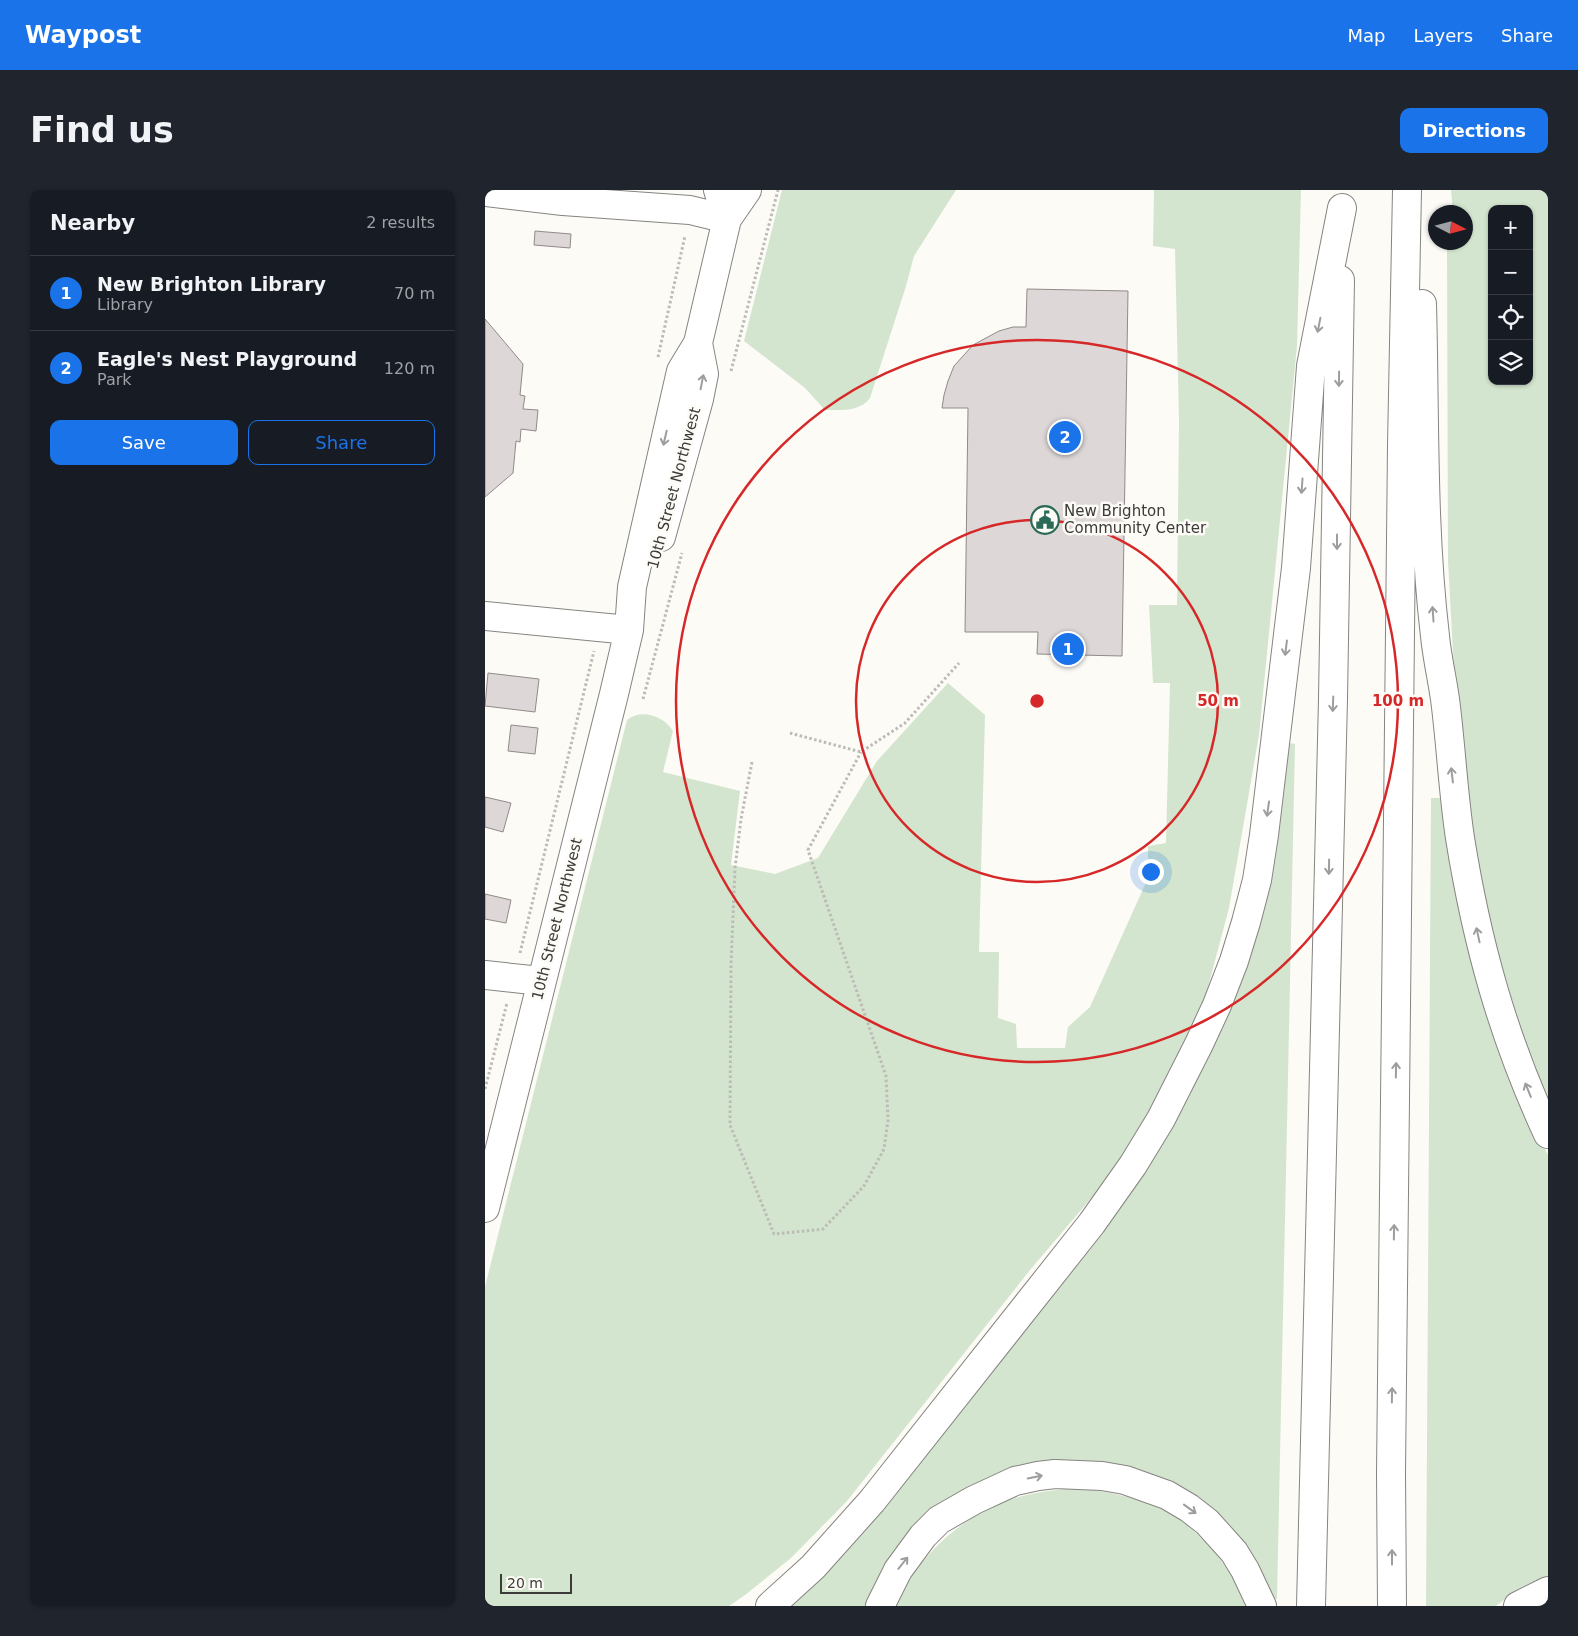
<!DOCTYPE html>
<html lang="en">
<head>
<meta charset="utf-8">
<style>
	:root { --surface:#171b24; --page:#20242c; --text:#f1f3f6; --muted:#9ea1a6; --line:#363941; --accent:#1a73e8 }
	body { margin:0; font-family:"DejaVu Sans",sans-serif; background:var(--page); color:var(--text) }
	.controls { position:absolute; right:15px; top:15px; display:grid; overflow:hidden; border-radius:10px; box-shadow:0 1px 4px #0004 }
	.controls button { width:45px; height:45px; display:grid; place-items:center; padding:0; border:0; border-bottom:1px solid var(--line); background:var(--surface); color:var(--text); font:25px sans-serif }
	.compass { position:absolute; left:943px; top:15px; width:45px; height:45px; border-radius:50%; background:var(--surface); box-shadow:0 1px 4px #0004; rotate:96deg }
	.scale { position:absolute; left:15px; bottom:12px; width:72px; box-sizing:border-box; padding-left:5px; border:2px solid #3c3b39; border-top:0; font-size:14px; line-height:18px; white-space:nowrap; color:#3c3b39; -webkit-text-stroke:4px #fdfbf6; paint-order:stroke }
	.you { position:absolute; left:665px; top:681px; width:18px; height:18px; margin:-12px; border:4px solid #fff; border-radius:50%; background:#1a73e8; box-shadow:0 0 0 8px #1a73e833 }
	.badge { display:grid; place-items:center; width:32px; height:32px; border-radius:50%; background:var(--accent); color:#fff; font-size:16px; font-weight:700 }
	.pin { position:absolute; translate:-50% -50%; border:2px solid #fff; box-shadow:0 1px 5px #0006 }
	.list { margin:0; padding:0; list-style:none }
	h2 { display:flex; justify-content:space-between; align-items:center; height:65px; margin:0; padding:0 20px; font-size:21px }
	h2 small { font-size:16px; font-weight:400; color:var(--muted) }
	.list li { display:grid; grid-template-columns:32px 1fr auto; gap:15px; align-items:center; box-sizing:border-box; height:75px; padding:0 20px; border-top:1px solid var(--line) }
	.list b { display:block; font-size:19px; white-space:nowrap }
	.list p { margin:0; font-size:16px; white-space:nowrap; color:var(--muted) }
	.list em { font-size:16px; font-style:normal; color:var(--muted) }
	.actions { display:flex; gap:10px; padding:15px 20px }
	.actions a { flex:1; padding:11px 0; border:1px solid var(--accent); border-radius:10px; text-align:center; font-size:18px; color:var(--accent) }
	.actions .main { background:var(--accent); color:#fff }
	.icon { flex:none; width:28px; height:28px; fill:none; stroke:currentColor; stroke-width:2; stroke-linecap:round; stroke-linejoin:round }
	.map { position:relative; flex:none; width:1063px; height:1416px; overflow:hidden; border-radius:10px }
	header { display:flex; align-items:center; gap:30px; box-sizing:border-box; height:70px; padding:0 25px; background:var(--accent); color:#fff }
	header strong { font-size:24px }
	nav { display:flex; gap:28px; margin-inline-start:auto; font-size:18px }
	.intro { display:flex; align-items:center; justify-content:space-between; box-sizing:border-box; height:120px; padding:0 30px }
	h1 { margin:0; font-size:35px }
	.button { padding:12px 22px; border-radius:10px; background:var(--accent); color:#fff; font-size:18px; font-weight:700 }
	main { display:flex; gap:30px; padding:0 30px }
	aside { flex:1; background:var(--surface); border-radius:10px; box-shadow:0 1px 4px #0004 }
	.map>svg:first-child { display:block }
</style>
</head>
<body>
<header>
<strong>Waypost</strong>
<nav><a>Map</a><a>Layers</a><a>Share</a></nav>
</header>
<div class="intro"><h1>Find us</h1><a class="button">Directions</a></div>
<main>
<aside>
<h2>Nearby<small>2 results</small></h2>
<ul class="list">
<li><span class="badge">1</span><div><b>New Brighton Library</b><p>Library</p></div><em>70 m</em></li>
<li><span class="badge">2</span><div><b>Eagle's Nest Playground</b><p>Park</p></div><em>120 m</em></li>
</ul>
<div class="actions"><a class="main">Save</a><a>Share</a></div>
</aside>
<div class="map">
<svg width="1063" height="1416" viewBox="0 0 1063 1416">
	<rect width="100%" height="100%" fill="#fdfbf6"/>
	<path fill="#d3e5ce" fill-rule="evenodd" d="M 297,0 L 471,0 L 429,66 L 421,96 L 385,208 C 375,222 355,220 340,220 L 320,198 L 259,151 Z
		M 669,0 L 816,0 L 812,156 L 774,545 L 744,718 L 719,812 L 671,914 L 625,986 L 545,1080 L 362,1311 L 306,1368 L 260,1405 L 244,1416 L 0,1416 L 0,1097 L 142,530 C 156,518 179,526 188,541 L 178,582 L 255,601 L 246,675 L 290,684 L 333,668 L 392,571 L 463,493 L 500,525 L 494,762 L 514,762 L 513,828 L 531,834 L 532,858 L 580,858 L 583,837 L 605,817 L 663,688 L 663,656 L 681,653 L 685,493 L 668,493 L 664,415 L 692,415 L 694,230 L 690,59 L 668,56 Z
		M 966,0 L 1063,0 L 1063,921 L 1021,810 L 988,665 L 971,517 L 963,371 L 962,53 L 981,52 L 981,22 L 968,22 ZM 1007,19 L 1044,19 L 1044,191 L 1007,191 Z
		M 799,552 L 810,554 L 792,1409 L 783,1408 L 704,1307 L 517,1285 L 481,1298 L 450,1319 L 415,1355 L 391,1392 L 383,1416 L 294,1416 L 351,1365 L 721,858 Z
		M 946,608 L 955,608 L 979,725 L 1045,929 L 1063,965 L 1063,1387 L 1049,1392 L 1024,1406 L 1011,1416 L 941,1416 Z
		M 592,1298 C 623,1301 653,1308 681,1321 C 703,1332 728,1359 743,1379 C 751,1389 757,1404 763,1416 L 411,1416 C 416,1407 419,1397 425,1389 C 446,1356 481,1327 518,1312 C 542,1303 567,1300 592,1298 Z"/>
	<path fill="#ddd7d7" stroke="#908a89" d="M 50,41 L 86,44 L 85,58 L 49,55 Z
		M 542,99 L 643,101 L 637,466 L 552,464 L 553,442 L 480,442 L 483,218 L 457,218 L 459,205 L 463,191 L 469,176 L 488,155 L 514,141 L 528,137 L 541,137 Z
		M 0,129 L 38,174 L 35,205 L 40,206 L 38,219 L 53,220 L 51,241 L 36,239 L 35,252 L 31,251 L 28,283 L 0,307 Z
		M 3,483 L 54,489 L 50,522 L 0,516 Z
		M 26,535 L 53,538 L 50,564 L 23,561 Z
		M 0,607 L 26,613 L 18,642 L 0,637 Z
		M 0,704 L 26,710 L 21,733 L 0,729 Z"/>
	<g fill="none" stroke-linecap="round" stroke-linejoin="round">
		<defs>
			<path id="minor" d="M 79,0 L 78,11 L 205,20 L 242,29
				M 233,0 L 242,29
				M 0,2 L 78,11
				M 176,347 L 214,209 L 219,184 L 213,153
				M 0,426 L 144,440
				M 0,785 L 56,791
				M 0,1018 L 129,504 L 144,440 L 147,397 L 196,181 L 213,153 L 242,29 L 262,0"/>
			<path id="highway" d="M 937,114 C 940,225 937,336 950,446 C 952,467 957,488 960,509 C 966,555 968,602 975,648 C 992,754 1018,847 1063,944
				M 285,1416 L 328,1377 L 387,1311 L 607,1033 L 648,975 L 676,929 L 714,854 L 732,815 L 749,771 L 761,732 L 772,690 L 779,645 L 811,378 L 826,176 L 857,18
				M 395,1416 L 413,1380 L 438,1346 L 454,1330 L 489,1310 L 530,1291 L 553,1286 L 570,1284 L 617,1286 L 640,1290 L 682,1305 L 704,1318 L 722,1332 L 749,1362 L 760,1380 L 777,1416
				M 826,1416 L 848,509 L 855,90
				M 907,1416 L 906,1283 L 917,256 L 922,0
				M 1033,1416 L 1063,1401"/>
		</defs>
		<use href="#minor" stroke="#868480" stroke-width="30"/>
		<use href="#highway" stroke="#868480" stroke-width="30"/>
		<path stroke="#bdbbb7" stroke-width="3" stroke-dasharray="2.5 2.5" stroke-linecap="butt" d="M 173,167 L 200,46
			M 246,181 L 293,0
			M 158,509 L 197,363
			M 305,543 L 376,562 L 420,533 L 474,473
			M 267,572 L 256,629 L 250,678 L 246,775 L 245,935 L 289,1044 L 338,1039 L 379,996 L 399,959 L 403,930 L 401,886 L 323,660 L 376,562
			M 35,763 L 109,461
			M 0,899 L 22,813"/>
		<use href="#minor" stroke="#fff" stroke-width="28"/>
		<use href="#highway" stroke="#fff" stroke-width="28"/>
	</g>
	<defs><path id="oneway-shaft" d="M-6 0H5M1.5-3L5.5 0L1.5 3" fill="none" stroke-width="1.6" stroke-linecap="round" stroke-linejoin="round" transform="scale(1.25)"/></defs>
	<g stroke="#9e9d9c">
		<use href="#oneway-shaft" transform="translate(834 135) rotate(101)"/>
		<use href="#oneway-shaft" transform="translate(854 189) rotate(91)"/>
		<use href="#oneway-shaft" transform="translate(217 192) rotate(-79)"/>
		<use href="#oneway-shaft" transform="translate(180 248) rotate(103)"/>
		<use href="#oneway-shaft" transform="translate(817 296) rotate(94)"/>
		<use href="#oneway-shaft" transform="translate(852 352) rotate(90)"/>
		<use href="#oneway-shaft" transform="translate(948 424) rotate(-94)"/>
		<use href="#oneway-shaft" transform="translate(801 458) rotate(97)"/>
		<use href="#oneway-shaft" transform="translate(848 514) rotate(92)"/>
		<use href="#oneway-shaft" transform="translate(967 585) rotate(-97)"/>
		<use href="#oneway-shaft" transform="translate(783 619) rotate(98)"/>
		<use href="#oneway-shaft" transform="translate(844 677) rotate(91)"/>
		<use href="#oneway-shaft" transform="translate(993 745) rotate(-102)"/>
		<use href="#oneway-shaft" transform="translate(911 880) rotate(-89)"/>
		<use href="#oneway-shaft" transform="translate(1043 900) rotate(-112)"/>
		<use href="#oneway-shaft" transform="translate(909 1042) rotate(-89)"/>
		<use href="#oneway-shaft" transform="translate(907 1205) rotate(-89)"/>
		<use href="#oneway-shaft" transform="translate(550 1287) rotate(-11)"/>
		<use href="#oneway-shaft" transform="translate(705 1319) rotate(36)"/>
		<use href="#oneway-shaft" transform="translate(907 1367) rotate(-90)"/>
		<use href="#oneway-shaft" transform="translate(418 1373) rotate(-51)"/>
	</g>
	<g fill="none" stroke="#d62828" stroke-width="2.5">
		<circle cx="552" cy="511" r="181"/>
		<circle cx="552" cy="511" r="361"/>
	</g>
	<defs>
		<symbol id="civic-ring" viewBox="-11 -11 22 22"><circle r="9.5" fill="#fdfbf6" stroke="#2a6a57" stroke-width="1.5"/><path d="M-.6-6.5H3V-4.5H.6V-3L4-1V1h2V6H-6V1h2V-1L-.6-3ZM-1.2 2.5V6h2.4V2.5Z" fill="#2a6a57"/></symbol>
	</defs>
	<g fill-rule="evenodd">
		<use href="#civic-ring" x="544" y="314" width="32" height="32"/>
	</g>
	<g text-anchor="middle" stroke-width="5" stroke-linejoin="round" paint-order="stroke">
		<g font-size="15" fill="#3c3b39" stroke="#fdfbf6">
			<text transform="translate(189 298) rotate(-75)" y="5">10th Street Northwest</text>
			<text transform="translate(72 729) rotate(-76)" y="5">10th Street Northwest</text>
		</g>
		<g font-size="15" fill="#3c3b39" stroke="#fdfbf6" text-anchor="start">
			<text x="579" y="326">New Brighton<tspan x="579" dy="17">Community Center</tspan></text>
		</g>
	</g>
	<circle cx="552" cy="511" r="8" fill="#d62828" stroke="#fdfbf6" stroke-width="2.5"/>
	<g font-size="15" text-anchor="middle" font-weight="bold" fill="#d62828" stroke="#fdfbf6" stroke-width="5" stroke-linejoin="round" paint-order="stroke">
		<text x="733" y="516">50 m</text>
		<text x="913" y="516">100 m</text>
	</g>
</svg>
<div class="controls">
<button>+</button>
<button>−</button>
<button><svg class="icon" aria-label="locate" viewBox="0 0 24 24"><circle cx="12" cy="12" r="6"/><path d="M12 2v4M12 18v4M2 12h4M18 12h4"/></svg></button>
<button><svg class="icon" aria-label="layers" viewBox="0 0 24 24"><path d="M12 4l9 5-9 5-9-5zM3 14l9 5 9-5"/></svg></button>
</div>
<svg class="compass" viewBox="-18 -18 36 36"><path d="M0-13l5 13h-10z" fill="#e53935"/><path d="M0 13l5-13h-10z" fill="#9ea1a6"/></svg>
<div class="scale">20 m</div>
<div class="you"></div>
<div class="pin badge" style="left:583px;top:459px">1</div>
<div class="pin badge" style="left:580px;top:247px">2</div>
</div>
</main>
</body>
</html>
